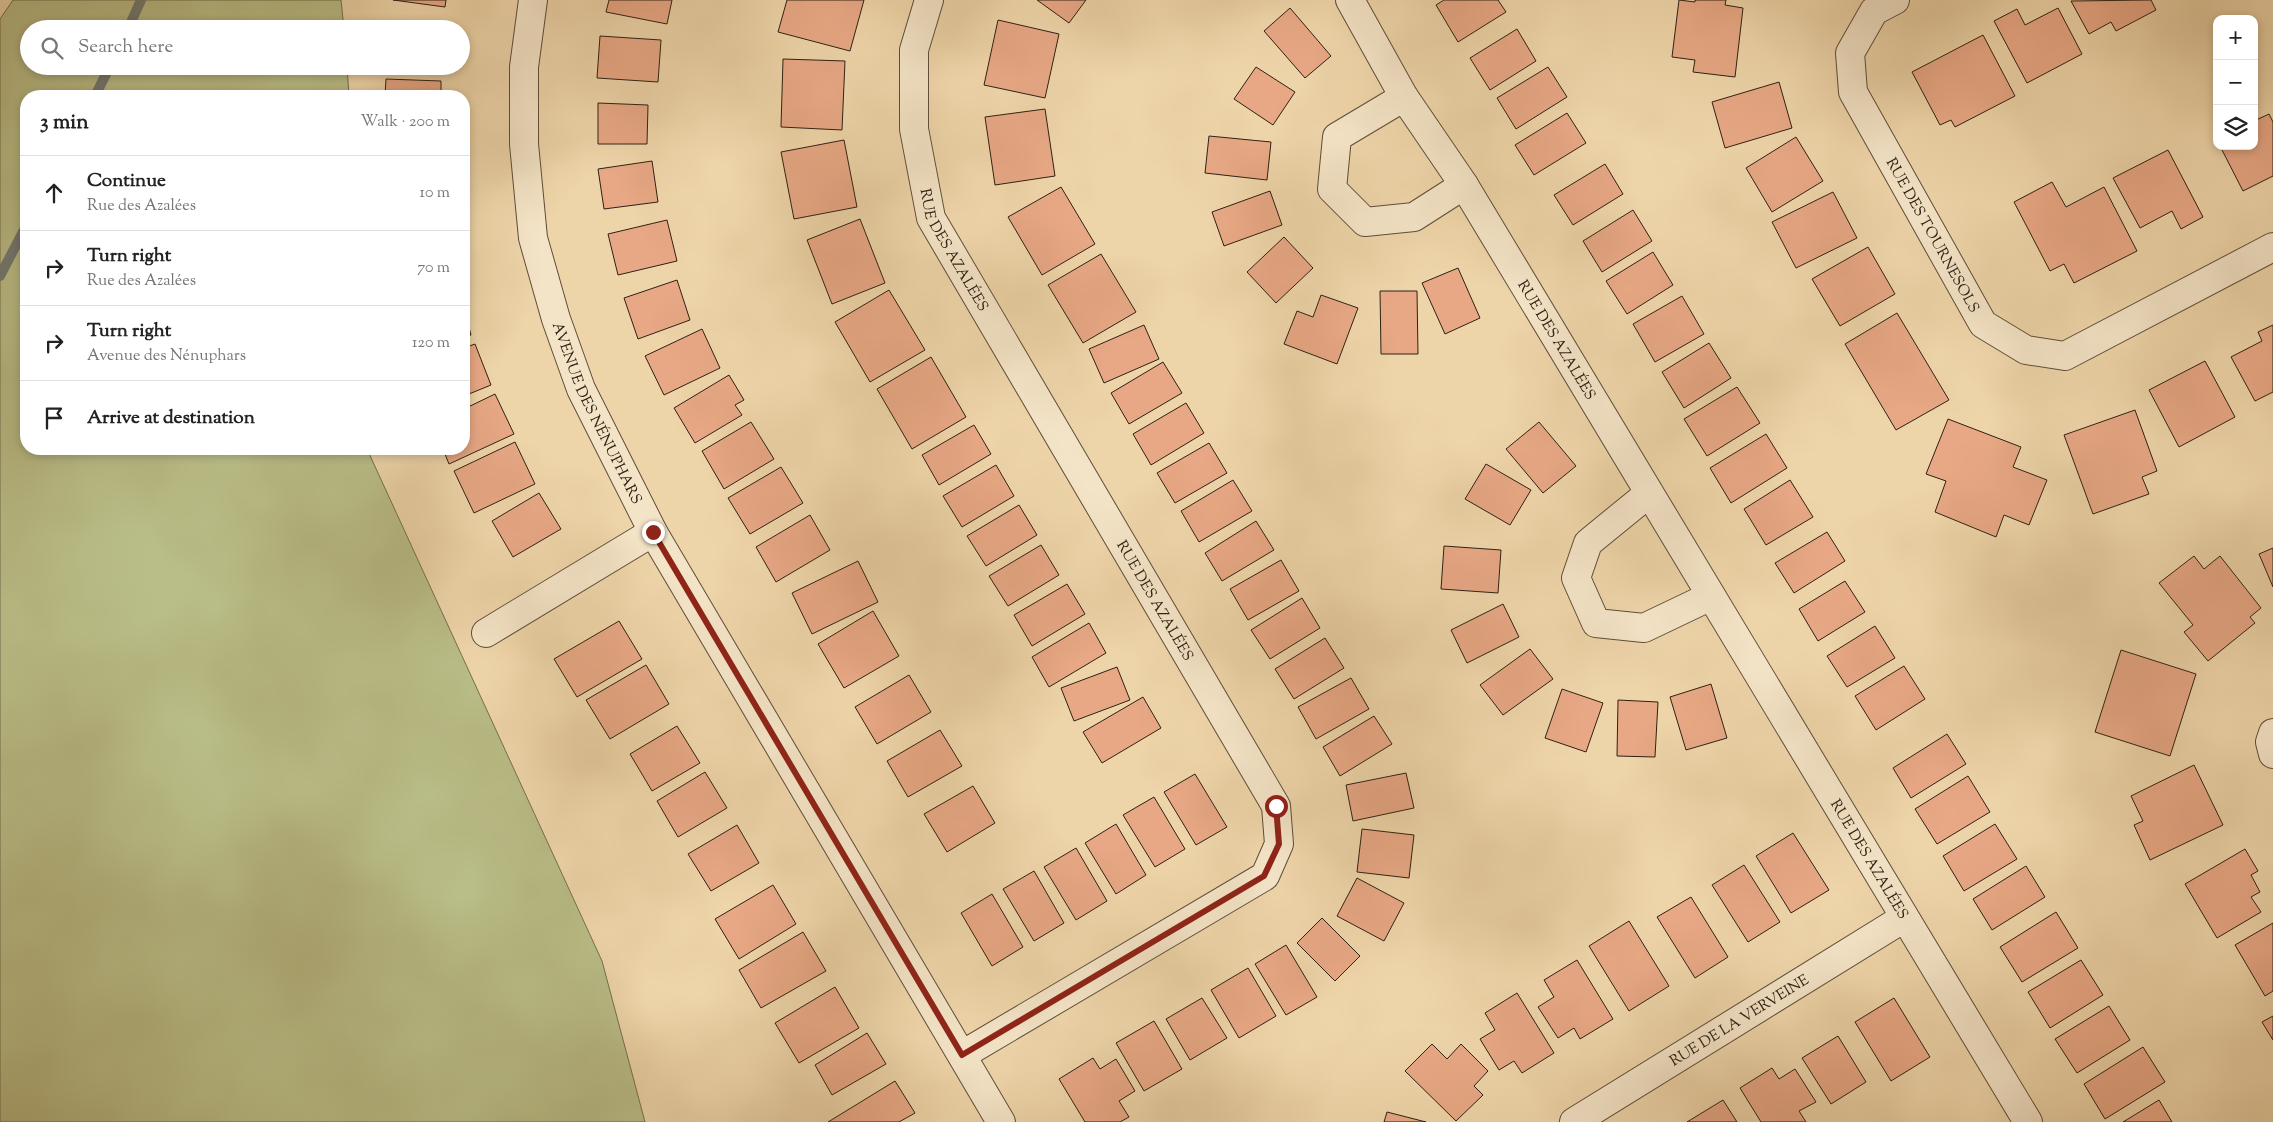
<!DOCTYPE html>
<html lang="en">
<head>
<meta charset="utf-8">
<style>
	:root { --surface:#fff; --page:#f6f6f6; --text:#222; --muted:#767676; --line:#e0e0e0 }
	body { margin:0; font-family:"Sorts Mill Goudy",serif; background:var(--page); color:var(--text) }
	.controls { position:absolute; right:15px; top:15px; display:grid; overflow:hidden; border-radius:10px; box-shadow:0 2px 8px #0003 }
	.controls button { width:45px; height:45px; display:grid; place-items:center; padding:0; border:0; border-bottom:1px solid var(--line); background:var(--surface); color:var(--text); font:25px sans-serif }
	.stop { position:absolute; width:15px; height:15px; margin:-11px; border:4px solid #8f2418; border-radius:50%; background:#fff }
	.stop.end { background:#8f2418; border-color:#fff; box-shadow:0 1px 5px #0008 }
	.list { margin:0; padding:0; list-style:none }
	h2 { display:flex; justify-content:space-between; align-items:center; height:65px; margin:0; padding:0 20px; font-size:21px }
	h2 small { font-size:16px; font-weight:400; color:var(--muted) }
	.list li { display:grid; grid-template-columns:32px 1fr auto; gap:15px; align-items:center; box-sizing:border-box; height:75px; padding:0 20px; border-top:1px solid var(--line) }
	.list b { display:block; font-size:19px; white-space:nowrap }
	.list p { margin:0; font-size:16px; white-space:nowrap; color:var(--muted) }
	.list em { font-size:16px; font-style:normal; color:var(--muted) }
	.icon { flex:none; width:28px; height:28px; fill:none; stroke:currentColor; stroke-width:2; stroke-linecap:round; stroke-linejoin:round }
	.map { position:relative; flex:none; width:2273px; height:1122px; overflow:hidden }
	.search { position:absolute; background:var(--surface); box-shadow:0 2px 8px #0003; left:20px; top:20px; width:450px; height:55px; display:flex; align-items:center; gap:12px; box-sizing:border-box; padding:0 18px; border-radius:28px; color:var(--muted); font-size:19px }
	.panel { position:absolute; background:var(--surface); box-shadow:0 2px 8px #0003; left:20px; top:90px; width:450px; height:365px; border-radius:20px }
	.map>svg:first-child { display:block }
</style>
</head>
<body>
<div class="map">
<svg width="2273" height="1122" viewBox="0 0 2273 1122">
	<rect width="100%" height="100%" fill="#eed5a9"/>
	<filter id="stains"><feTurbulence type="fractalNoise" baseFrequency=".004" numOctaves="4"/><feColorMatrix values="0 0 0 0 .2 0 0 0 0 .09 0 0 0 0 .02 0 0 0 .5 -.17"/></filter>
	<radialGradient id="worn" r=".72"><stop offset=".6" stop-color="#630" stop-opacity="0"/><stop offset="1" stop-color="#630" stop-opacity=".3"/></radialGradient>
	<path fill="#b9bd87" stroke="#746e4e" d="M 13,0 L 341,0 L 344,29 L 29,29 L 29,66 L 347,66 L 349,96 L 26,96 L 26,449 L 367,449 L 602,961 L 645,1122 L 0,1122 L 0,19 Z"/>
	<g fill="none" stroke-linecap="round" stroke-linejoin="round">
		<path stroke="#727a73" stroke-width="10" d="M 128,29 L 141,0
			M 95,96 L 110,66
			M 0,276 L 26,226"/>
	</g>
	<path fill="#e8a885" stroke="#2f2014" d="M 393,0 L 446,0 L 445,7 Z
		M 609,0 L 672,0 L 667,24 L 606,12 Z
		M 787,0 L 864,0 L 850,51 L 778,32 Z
		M 1037,0 L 1086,0 L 1069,23 Z
		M 1444,0 L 1498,0 L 1506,12 L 1458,42 L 1436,5 Z
		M 1679,0 L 1695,2 L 1695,0 L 1726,0 L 1725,5 L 1743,8 L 1735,77 L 1693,72 L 1695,60 L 1672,57 Z
		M 2151,0 L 2156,10 L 2116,31 L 2111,22 L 2089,34 L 2071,1 Z
		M 1290,8 L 1331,56 L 1305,78 L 1264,31 Z
		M 2058,8 L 2082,54 L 2027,83 L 1994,21 L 2017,9 L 2025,25 Z
		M 998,20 L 1059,34 L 1045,98 L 984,85 Z
		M 388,24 L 446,28 L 388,29 Z
		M 1517,29 L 1536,61 L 1490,90 L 1470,58 Z
		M 1983,35 L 2015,96 L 1955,127 L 1951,120 L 1940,125 L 1912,72 Z
		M 600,36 L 661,40 L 658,82 L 597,78 Z
		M 783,59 L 845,61 L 842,130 L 781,127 Z
		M 386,66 L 443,66 L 443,70 Z
		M 1256,67 L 1295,92 L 1273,125 L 1234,99 Z
		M 1548,67 L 1567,97 L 1516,129 L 1497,98 Z
		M 386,79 L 441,81 L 441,96 L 385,96 Z
		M 1779,82 L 1792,128 L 1725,148 L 1712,102 Z
		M 598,103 L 648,105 L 647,144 L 598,144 Z
		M 1045,109 L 1055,176 L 995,185 L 985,117 Z
		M 1567,113 L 1586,143 L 1534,175 L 1515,145 Z
		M 2269,114 L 2273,122 L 2273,176 L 2243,191 L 2220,146 L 2254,146 L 2254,121 Z
		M 1209,136 L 1271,142 L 1267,180 L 1205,173 Z
		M 1796,137 L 1823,181 L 1772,212 L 1746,168 Z
		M 844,140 L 857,207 L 794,219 L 781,152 Z
		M 2168,150 L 2203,217 L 2181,229 L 2172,211 L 2140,228 L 2113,178 Z
		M 652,161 L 658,202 L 604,209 L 598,169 Z
		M 1605,164 L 1623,194 L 1573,225 L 1554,195 Z
		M 2052,182 L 2066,207 L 2104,187 L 2137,251 L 2074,283 L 2064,264 L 2050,271 L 2014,202 Z
		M 1061,187 L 1095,244 L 1042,275 L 1008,217 Z
		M 1270,191 L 1282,225 L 1224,246 L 1212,212 Z
		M 1833,192 L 1857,238 L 1796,268 L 1772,222 Z
		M 1633,210 L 1652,241 L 1602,272 L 1583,241 Z
		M 860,219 L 885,283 L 832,304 L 807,240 Z
		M 667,220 L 677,261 L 618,275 L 608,234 Z
		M 1284,237 L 1313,268 L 1276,303 L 1247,272 Z
		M 1868,247 L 1895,294 L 1840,326 L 1812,279 Z
		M 1653,252 L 1673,285 L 1627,314 L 1606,281 Z
		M 1101,254 L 1136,312 L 1083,343 L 1048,285 Z
		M 1458,268 L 1480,318 L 1445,334 L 1422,283 Z
		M 677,280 L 690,320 L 638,339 L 624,298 Z
		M 889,290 L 925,350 L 870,382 L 835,322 Z
		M 1380,291 L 1417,291 L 1418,354 L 1381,354 Z
		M 1321,295 L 1358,308 L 1337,364 L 1284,344 L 1297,311 L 1313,317 Z
		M 1682,296 L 1704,334 L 1655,362 L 1633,324 Z
		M 464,308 L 471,335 L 464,337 Z
		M 1897,313 L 1949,400 L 1896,430 L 1845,344 Z
		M 1144,325 L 1159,359 L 1104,383 L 1089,349 Z
		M 2273,325 L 2273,392 L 2255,401 L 2231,357 L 2262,341 L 2258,332 Z
		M 702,329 L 720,368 L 664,395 L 645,356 Z
		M 1709,343 L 1731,378 L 1684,408 L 1662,372 Z
		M 475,344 L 491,385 L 464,396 L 464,348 Z
		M 931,357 L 966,417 L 912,449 L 877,389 Z
		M 2205,361 L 2235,417 L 2179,447 L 2149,390 Z
		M 1163,362 L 1182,393 L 1129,424 L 1111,393 Z
		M 729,375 L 744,400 L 735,405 L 742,415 L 695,443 L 674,408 Z
		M 1737,387 L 1760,423 L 1707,456 L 1684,419 Z
		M 495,394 L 514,434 L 449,464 L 443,449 L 464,449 L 464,409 Z
		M 1186,403 L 1204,433 L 1151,465 L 1133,434 Z
		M 2135,410 L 2157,471 L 2142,477 L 2149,494 L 2093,514 L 2064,435 Z
		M 1948,419 L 2021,447 L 2013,467 L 2047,480 L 2029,525 L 2004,515 L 1996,537 L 1935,512 L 1946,481 L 1926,474 Z
		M 751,422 L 774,459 L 724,489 L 702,451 Z
		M 1539,422 L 1576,466 L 1543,493 L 1506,449 Z
		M 974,425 L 991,454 L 939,485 L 922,455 Z
		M 1766,434 L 1787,468 L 1731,503 L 1710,468 Z
		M 515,442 L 535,484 L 474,513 L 454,471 Z
		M 1209,443 L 1227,473 L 1175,503 L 1157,473 Z
		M 1486,464 L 1531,490 L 1510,525 L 1465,499 Z
		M 996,465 L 1014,496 L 962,527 L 943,496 Z
		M 781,467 L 803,503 L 750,534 L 728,498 Z
		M 1233,480 L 1252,511 L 1199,542 L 1181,511 Z
		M 1790,480 L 1813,517 L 1766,545 L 1744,509 Z
		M 539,493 L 561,529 L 513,557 L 492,521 Z
		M 1019,505 L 1037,535 L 986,566 L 967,536 Z
		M 810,515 L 830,550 L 776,582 L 756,547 Z
		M 1256,521 L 1274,550 L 1222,581 L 1205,553 Z
		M 1827,532 L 1845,561 L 1794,593 L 1775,563 Z
		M 1041,545 L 1059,575 L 1008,606 L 989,576 Z
		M 1444,546 L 1501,550 L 1498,593 L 1441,589 Z
		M 2273,548 L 2273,587 L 2259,554 Z
		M 2194,556 L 2204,569 L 2220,556 L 2261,608 L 2250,617 L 2255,623 L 2208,661 L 2184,632 L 2193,625 L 2159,583 Z
		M 1281,560 L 1299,591 L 1248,620 L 1230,589 Z
		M 858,561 L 878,602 L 812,634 L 792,593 Z
		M 1845,581 L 1865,612 L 1818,641 L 1799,609 Z
		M 1067,584 L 1085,614 L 1032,646 L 1014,615 Z
		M 1302,598 L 1320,628 L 1270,659 L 1251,630 Z
		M 1503,604 L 1519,637 L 1467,663 L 1451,630 Z
		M 873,611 L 899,656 L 844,688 L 818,644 Z
		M 619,621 L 642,659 L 577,697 L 554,659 Z
		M 1089,623 L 1106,653 L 1049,687 L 1032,657 Z
		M 1875,626 L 1895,658 L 1847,687 L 1827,656 Z
		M 1325,638 L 1344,668 L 1294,699 L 1275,669 Z
		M 1530,649 L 1553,679 L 1503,715 L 1480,685 Z
		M 2121,650 L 2196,674 L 2170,756 L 2095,732 Z
		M 646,665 L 669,704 L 610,739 L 586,700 Z
		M 1904,666 L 1925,699 L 1876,730 L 1855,696 Z
		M 1117,667 L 1130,700 L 1074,721 L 1061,688 Z
		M 909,675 L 931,712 L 877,744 L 855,707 Z
		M 1351,678 L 1369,709 L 1316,739 L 1298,707 Z
		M 1711,684 L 1727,738 L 1686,750 L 1670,697 Z
		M 1562,689 L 1603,703 L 1586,752 L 1545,738 Z
		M 1143,697 L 1161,728 L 1102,763 L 1083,732 Z
		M 1618,700 L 1658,702 L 1655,757 L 1617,756 Z
		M 1374,716 L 1392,744 L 1340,776 L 1323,747 Z
		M 677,726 L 700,763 L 652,791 L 630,754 Z
		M 940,730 L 962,766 L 908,797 L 887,761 Z
		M 1947,734 L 1966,764 L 1911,798 L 1893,768 Z
		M 2194,765 L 2223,825 L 2150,860 L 2134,825 L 2143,821 L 2131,796 Z
		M 705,772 L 727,808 L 678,837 L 657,801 Z
		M 1406,773 L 1414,808 L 1353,821 L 1346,785 Z
		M 1195,774 L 1227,827 L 1196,845 L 1164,792 Z
		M 1968,776 L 1990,812 L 1937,844 L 1915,809 Z
		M 973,786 L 995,823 L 947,852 L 924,814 Z
		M 1154,797 L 1185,849 L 1155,867 L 1123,815 Z
		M 1116,824 L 1146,875 L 1116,894 L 1085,843 Z
		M 1995,824 L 2017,859 L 1964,891 L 1943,856 Z
		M 737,825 L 759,863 L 711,891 L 688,854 Z
		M 1362,829 L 1414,835 L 1409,878 L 1357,872 Z
		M 1793,833 L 1829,890 L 1791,913 L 1756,856 Z
		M 1076,848 L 1107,901 L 1076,920 L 1044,867 Z
		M 2245,849 L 2258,871 L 2251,875 L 2260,892 L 2251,897 L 2261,912 L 2217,938 L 2185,884 Z
		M 1744,865 L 1780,922 L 1748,942 L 1712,885 Z
		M 2026,866 L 2045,897 L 1992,930 L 1973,899 Z
		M 1034,871 L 1064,923 L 1034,941 L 1003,889 Z
		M 1357,878 L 1404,903 L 1384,941 L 1337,916 Z
		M 773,885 L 796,924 L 739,959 L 715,919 Z
		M 992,894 L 1023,947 L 992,966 L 961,913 Z
		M 1691,897 L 1728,957 L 1695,978 L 1657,917 Z
		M 2056,912 L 2078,948 L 2022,982 L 2000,947 Z
		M 1322,918 L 1360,956 L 1335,981 L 1297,943 Z
		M 1629,921 L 1669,986 L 1629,1011 L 1589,946 Z
		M 2273,923 L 2273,991 L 2265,996 L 2235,945 Z
		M 803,932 L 826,971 L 761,1008 L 739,970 Z
		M 1286,945 L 1317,997 L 1286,1015 L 1255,964 Z
		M 1577,960 L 1613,1019 L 1580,1039 L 1574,1028 L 1558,1038 L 1538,1007 L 1554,997 L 1544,980 Z
		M 2081,960 L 2103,995 L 2050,1028 L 2028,992 Z
		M 1248,968 L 1276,1016 L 1239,1038 L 1211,990 Z
		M 835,987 L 859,1028 L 799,1063 L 775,1023 Z
		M 1517,993 L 1554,1053 L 1522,1073 L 1514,1061 L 1499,1070 L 1480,1039 L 1495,1030 L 1485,1013 Z
		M 1202,998 L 1227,1038 L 1190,1060 L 1166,1019 Z
		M 1894,998 L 1930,1057 L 1891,1081 L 1855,1022 Z
		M 2109,1006 L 2130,1040 L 2077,1073 L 2055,1039 Z
		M 2273,1016 L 2273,1040 L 2262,1022 Z
		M 1154,1021 L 1182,1069 L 1144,1091 L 1116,1043 Z
		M 867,1033 L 886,1064 L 832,1095 L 815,1065 Z
		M 1838,1036 L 1866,1082 L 1831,1104 L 1802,1058 Z
		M 1432,1044 L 1447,1059 L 1461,1044 L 1488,1071 L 1474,1086 L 1483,1095 L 1456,1121 L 1405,1071 Z
		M 2143,1047 L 2165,1082 L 2105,1119 L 2084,1084 Z
		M 1093,1058 L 1100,1069 L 1116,1059 L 1135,1091 L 1119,1101 L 1129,1117 L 1120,1122 L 1085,1122 L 1059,1079 Z
		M 1772,1068 L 1779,1079 L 1795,1069 L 1816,1102 L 1799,1111 L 1806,1122 L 1761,1122 L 1740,1088 Z
		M 895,1081 L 915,1113 L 899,1122 L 828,1122 Z
		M 1723,1100 L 1737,1122 L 1687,1122 Z
		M 2159,1100 L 2172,1122 L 2123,1122 Z
		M 1387,1112 L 1426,1122 L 1384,1122 Z"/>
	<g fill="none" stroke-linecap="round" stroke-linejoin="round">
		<defs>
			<g id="minor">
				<path id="s1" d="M 533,0 L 524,67 L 524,144 L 533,238 L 556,319 L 581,389 L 653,532 L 1001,1122"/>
				<path id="s2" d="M 929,0 L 914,50 L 914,129 L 931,218 L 1276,806 L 1279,844 L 1265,876 L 962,1055"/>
				<path id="s3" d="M 1350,0 L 1404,97 L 1464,185 L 2028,1122"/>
				<path id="s4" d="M 1895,0 L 1874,11 L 1850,53 L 1853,92 L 1983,324 L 2026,350 L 2065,356 L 2273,247"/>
				<path d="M 1404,97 L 1337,137 L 1332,189 L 1365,222 L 1414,217 L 1464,185"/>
				<path d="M 1648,494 L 1588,543 L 1576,578 L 1596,623 L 1644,628 L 1711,596"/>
				<path d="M 486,633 L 653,532"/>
				<path d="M 2273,733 L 2270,742 L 2273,754"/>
				<path id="s5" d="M 1574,1122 L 1904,918"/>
			</g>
		</defs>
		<use href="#minor" stroke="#5f4d39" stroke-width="30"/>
		<use href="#minor" stroke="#f4e4c7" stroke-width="28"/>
	</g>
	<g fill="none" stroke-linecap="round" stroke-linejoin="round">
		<path stroke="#8f2418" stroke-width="6" d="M 653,532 L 962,1055 L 1264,876 L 1279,844 L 1276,806"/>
	</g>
	<g text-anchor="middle" stroke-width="4" stroke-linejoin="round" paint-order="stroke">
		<g font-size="15" fill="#2f2014" stroke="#f4e4c7">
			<text dy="5" stroke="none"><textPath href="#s4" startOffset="275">RUE DES TOURNESOLS</textPath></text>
			<text dy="5" stroke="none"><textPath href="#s2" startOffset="260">RUE DES AZALÉES</textPath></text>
			<text dy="5" stroke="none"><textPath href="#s3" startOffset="398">RUE DES AZALÉES</textPath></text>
			<text dy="5" stroke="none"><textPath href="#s1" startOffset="426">AVENUE DES NÉNUPHARS</textPath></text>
			<text dy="5" stroke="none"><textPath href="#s2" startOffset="665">RUE DES AZALÉES</textPath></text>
			<text dy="5" stroke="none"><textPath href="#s3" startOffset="1004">RUE DES AZALÉES</textPath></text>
			<text dy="5" stroke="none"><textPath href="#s5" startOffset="194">RUE DE LA VERVEINE</textPath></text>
		</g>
	</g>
	<rect width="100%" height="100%" filter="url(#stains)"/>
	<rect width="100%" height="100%" fill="url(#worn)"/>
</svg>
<div class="controls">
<button>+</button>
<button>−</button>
<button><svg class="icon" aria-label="layers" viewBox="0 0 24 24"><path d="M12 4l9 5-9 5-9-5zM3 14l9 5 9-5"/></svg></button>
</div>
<div class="stop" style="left:1276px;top:806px"></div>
<div class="stop end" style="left:653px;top:532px"></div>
<div class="search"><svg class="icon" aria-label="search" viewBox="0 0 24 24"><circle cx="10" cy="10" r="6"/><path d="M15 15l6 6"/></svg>Search here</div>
<section class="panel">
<h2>3 min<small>Walk · 200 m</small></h2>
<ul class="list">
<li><svg class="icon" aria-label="ahead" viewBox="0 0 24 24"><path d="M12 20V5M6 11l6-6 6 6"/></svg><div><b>Continue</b><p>Rue des Azalées</p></div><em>10 m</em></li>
<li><svg class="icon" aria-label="right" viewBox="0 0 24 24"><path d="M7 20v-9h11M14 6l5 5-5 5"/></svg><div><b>Turn right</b><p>Rue des Azalées</p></div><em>70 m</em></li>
<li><svg class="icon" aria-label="right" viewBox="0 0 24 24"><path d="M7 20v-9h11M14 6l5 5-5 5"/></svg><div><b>Turn right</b><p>Avenue des Nénuphars</p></div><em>120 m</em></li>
<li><svg class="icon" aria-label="arrive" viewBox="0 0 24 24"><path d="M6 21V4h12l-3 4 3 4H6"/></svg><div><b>Arrive at destination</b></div></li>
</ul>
</section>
</div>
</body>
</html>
